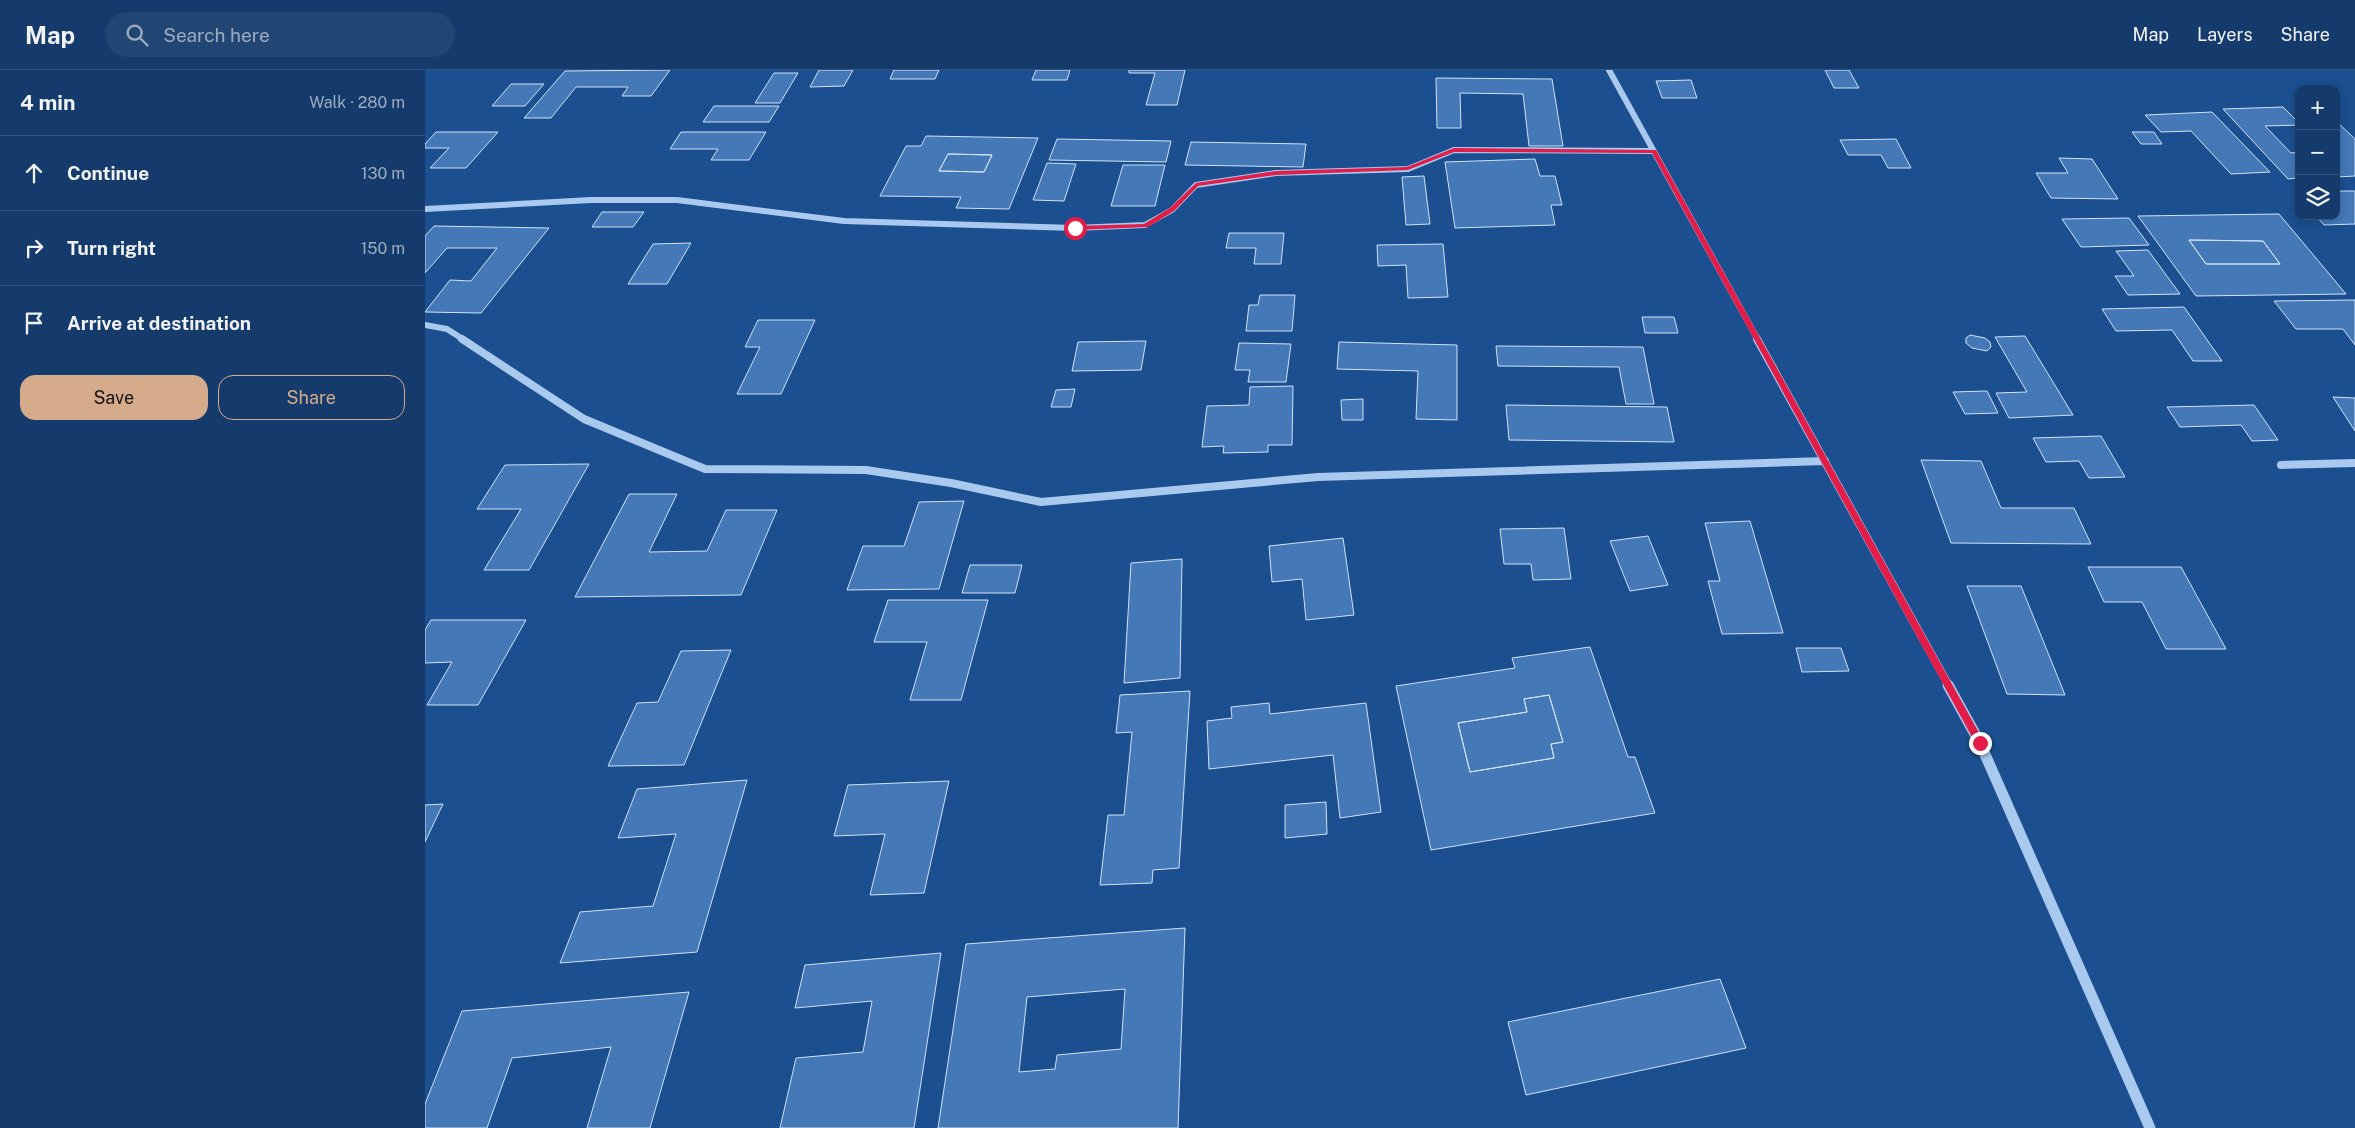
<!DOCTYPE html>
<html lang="en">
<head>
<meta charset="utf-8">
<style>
	:root { --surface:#143b6b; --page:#214673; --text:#f1f3f6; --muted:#9dadc1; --line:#33557e; --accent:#d6ab8b }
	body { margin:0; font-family:"Public Sans",sans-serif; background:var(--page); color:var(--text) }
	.controls { position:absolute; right:15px; top:15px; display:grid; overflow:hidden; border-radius:10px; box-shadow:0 2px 8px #0003 }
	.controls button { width:45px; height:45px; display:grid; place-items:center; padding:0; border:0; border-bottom:1px solid var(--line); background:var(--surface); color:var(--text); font:25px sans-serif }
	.stop { position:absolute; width:15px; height:15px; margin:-11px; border:4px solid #e11d48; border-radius:50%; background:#fff }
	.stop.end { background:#e11d48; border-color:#fff; box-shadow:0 1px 5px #0008 }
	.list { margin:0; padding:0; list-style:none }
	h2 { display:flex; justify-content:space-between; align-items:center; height:65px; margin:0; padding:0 20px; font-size:21px }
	h2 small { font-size:16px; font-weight:400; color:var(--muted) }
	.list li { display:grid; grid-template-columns:32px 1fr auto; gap:15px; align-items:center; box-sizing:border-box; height:75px; padding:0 20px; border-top:1px solid var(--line) }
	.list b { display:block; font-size:19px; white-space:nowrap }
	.list em { font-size:16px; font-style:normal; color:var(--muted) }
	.actions { display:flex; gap:10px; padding:15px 20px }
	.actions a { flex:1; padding:11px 0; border:1px solid var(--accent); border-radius:15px; text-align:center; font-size:18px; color:var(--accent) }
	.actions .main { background:var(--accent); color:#111 }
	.icon { flex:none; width:28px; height:28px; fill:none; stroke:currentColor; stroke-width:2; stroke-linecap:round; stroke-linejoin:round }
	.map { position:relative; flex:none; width:1930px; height:1058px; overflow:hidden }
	header { display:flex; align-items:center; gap:30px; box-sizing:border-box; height:70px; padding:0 25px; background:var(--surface); border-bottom:1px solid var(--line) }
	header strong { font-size:24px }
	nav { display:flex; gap:28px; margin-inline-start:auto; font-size:18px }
	.search { width:350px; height:45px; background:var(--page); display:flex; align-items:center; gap:12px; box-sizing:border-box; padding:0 18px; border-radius:28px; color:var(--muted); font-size:19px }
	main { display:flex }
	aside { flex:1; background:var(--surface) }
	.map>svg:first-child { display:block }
</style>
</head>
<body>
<header>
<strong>Map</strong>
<div class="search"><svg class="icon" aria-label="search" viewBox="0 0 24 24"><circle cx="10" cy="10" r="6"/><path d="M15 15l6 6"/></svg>Search here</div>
<nav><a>Map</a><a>Layers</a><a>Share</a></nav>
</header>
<main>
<aside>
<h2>4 min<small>Walk · 280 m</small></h2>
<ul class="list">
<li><svg class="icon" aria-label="ahead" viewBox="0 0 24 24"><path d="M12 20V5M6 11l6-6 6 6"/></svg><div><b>Continue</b></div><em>130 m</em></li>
<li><svg class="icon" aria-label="right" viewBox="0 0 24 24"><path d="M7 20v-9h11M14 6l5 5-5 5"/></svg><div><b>Turn right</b></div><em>150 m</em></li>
<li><svg class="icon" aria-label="arrive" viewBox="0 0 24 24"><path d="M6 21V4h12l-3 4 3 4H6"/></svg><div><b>Arrive at destination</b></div></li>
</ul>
<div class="actions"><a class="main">Save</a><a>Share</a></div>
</aside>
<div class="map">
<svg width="1930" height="1058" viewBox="0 0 1930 1058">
	<rect width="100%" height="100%" fill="#1b4f8f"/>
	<path fill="#4478b7" stroke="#cfe3fa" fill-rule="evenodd" d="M 245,0 L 226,26 L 197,26 L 203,17 L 151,17 L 126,48 L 99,48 L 140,1 Z
		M 394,0 L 428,0 L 419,16 L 385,17 Z
		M 469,0 L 514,0 L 510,9 L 465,9 Z
		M 611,0 L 645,0 L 642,10 L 607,10 Z
		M 704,0 L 760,0 L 752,35 L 721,35 L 730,3 L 704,3 Z
		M 1400,0 L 1424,0 L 1434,18 L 1409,18 Z
		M 349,3 L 373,3 L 355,33 L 330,33 Z
		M 1011,8 L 1127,9 L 1138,76 L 1104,76 L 1098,24 L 1035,23 L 1036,58 L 1012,58 Z
		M 1266,10 L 1272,28 L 1237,28 L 1231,11 Z
		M 86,14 L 119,14 L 100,36 L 67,36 Z
		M 289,36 L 354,36 L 344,52 L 278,52 Z
		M 1858,37 L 1874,53 L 1874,55 L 1840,56 L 1866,83 L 1874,82 L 1874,108 L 1863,109 L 1798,39 Z
		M 1787,42 L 1845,102 L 1806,104 L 1766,61 L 1736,62 L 1720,45 Z
		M 1911,51 L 1930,69 L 1930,106 L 1911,107 Z
		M 11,62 L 73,62 L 41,98 L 5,98 L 24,78 L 0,78 L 0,74 Z
		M 256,62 L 341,62 L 324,90 L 286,90 L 293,79 L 245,79 Z
		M 1707,62 L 1729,62 L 1737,74 L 1716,74 Z
		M 501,66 L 613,68 L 584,139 L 531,138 L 536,127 L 455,126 L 481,76 L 496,76 ZM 523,84 L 567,85 L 559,102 L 514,101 Z
		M 632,69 L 746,71 L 741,92 L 624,90 Z
		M 1471,69 L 1486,98 L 1463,98 L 1456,85 L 1423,85 L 1415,70 Z
		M 766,72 L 881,74 L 878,97 L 760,95 Z
		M 523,84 L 567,85 L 559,102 L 514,101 Z
		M 1634,88 L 1667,89 L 1693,129 L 1626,128 L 1611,103 L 1643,103 Z
		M 1110,89 L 1115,106 L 1130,106 L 1137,135 L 1126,135 L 1130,155 L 1030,158 L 1020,92 Z
		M 622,93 L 651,94 L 639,131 L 608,130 Z
		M 698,95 L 740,95 L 730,136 L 686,136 Z
		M 999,106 L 1005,154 L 981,155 L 977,107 Z
		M 1911,121 L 1930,121 L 1930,154 L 1899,155 L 1891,146 L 1911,146 Z
		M 177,142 L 219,142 L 208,157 L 167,157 Z
		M 1854,144 L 1921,224 L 1771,226 L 1713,146 ZM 1764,170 L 1838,171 L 1855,194 L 1781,194 Z
		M 1704,148 L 1724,175 L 1656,177 L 1637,149 Z
		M 9,156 L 124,158 L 56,243 L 0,242 L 25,210 L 46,211 L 72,178 L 22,178 L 0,203 L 0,166 Z
		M 804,163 L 859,163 L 856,194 L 829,194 L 831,178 L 801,178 Z
		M 1764,170 L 1838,171 L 1855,194 L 1781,194 Z
		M 266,173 L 242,214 L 203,214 L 228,174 Z
		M 1018,174 L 1023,227 L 983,228 L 981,195 L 953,196 L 952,175 Z
		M 1723,180 L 1755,224 L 1703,225 L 1690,206 L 1709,206 L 1691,181 Z
		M 835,225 L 870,225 L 867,261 L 821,261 L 824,235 L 833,235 Z
		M 1930,230 L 1930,275 L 1918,259 L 1871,259 L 1849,231 Z
		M 1759,237 L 1797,291 L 1768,291 L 1747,260 L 1691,261 L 1677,239 Z
		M 1217,247 L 1249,247 L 1253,263 L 1220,263 Z
		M 333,250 L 390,250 L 356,324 L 312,324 L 335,277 L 320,277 Z
		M 1545,265 L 1560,268 L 1565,272 L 1566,277 L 1562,281 L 1547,278 L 1541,273 L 1541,268 Z
		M 1600,266 L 1648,345 L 1584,348 L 1571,323 L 1602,322 L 1570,267 Z
		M 721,271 L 716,300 L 647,301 L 653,272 Z
		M 914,272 L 1032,275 L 1032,350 L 991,349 L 993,301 L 912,299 Z
		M 814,273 L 866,274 L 861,312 L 823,312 L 825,300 L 810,300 Z
		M 1071,276 L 1218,277 L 1229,334 L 1201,334 L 1194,297 L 1073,296 Z
		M 868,316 L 867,375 L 843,375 L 843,382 L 798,383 L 799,376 L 777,377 L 782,336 L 824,335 L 825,317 Z
		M 650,319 L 646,337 L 626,337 L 631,320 Z
		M 1562,321 L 1573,343 L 1540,344 L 1528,322 Z
		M 1908,327 L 1930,328 L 1930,361 Z
		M 938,329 L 938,350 L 917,350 L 916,330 Z
		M 1081,335 L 1242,337 L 1249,372 L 1084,370 Z
		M 1829,335 L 1853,370 L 1827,371 L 1816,355 L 1755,357 L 1742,337 Z
		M 1676,366 L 1700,407 L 1664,408 L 1654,391 L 1621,392 L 1608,368 Z
		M 1496,390 L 1556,391 L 1576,438 L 1649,438 L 1666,474 L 1526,473 Z
		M 164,394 L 104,500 L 59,500 L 96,439 L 52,439 L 80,395 Z
		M 204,424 L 252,424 L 224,482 L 282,481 L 301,440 L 352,440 L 316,525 L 150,527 Z
		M 539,431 L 514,519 L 422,520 L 438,476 L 479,476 L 494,432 Z
		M 1325,451 L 1358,563 L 1297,564 L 1283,511 L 1295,511 L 1280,453 Z
		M 1139,458 L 1146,509 L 1108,510 L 1106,494 L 1079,494 L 1075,459 Z
		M 1223,466 L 1243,515 L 1205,521 L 1185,471 Z
		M 918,468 L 929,545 L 881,550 L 877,509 L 847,512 L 844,476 Z
		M 757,489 L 755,608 L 699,613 L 706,493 Z
		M 545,495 L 597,495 L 590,523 L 537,523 Z
		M 1663,497 L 1756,497 L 1801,579 L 1741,579 L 1717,532 L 1679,532 Z
		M 1542,516 L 1596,516 L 1640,625 L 1582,624 Z
		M 463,530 L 563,530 L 536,630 L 485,630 L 502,572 L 449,572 Z
		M 6,550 L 101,550 L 53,635 L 2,635 L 27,592 L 0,593 L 0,560 Z
		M 1165,577 L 1203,687 L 1210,687 L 1230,743 L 1006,780 L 971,616 L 1090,598 L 1087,588 ZM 1124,625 L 1138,672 L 1126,674 L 1129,688 L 1045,702 L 1033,653 L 1102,642 L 1099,629 Z
		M 1371,578 L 1416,578 L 1424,601 L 1377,602 Z
		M 306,580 L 259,695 L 183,696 L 212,633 L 233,632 L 256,581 Z
		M 765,621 L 754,798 L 728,800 L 727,813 L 675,815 L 683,745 L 699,745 L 707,662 L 691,663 L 695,625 Z
		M 1124,625 L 1138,672 L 1126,674 L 1129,688 L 1045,702 L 1033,653 L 1102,642 L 1099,629 Z
		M 844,633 L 845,644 L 941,633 L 956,742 L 915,748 L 908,685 L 784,699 L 782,651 L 807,648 L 806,637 Z
		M 322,710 L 272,882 L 135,893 L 155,842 L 228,836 L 251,764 L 193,768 L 212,719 Z
		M 524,711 L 499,823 L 445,825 L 460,764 L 409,766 L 423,715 Z
		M 901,732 L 902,764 L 860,768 L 860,735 Z
		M 18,734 L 0,772 L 0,735 Z
		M 760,858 L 753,1058 L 513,1058 L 541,874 ZM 700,919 L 696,979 L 632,985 L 630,999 L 594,1002 L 602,927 Z
		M 516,883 L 489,1058 L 355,1058 L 371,988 L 438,982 L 447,931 L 370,938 L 380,895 Z
		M 1295,909 L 1321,978 L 1101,1025 L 1083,952 Z
		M 264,922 L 225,1058 L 162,1058 L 186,977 L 87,988 L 62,1058 L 0,1058 L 0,1034 L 37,941 Z"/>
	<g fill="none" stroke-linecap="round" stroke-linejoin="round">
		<path stroke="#a9c9ee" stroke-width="6" d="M 1184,0 L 1333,270
			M 0,139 L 166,130 L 252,130 L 419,151 L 650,158 L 720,155 L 747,140 L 771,115 L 851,103 L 983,99 L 1029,80 L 1228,81
			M 0,255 L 22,259 L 39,270"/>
		<path stroke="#a9c9ee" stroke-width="8" d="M 37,269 L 159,349 L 280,399 L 441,400 L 526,413 L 616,432 L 893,407 L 1400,391
			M 1332,269 L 1524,616
			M 1856,395 L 1930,393"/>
		<path stroke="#a9c9ee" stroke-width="11" d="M 1523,615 L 1555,673 L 1725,1058"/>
	</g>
	<path fill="#e11d48" d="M 1029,78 L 1231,80 L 1558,670 L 1558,676 L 1552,676 L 1227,83 L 1029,82 L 983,100 L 851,105 L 773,116 L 749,141 L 723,157 L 650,160 L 647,158 L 650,156 L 719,154 L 745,138 L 771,113 L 851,101 L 982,97 Z"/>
</svg>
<div class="controls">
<button>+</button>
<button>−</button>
<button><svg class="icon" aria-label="layers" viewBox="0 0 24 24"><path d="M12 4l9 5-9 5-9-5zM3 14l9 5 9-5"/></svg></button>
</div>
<div class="stop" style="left:650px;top:158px"></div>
<div class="stop end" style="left:1555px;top:673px"></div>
</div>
</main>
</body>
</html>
